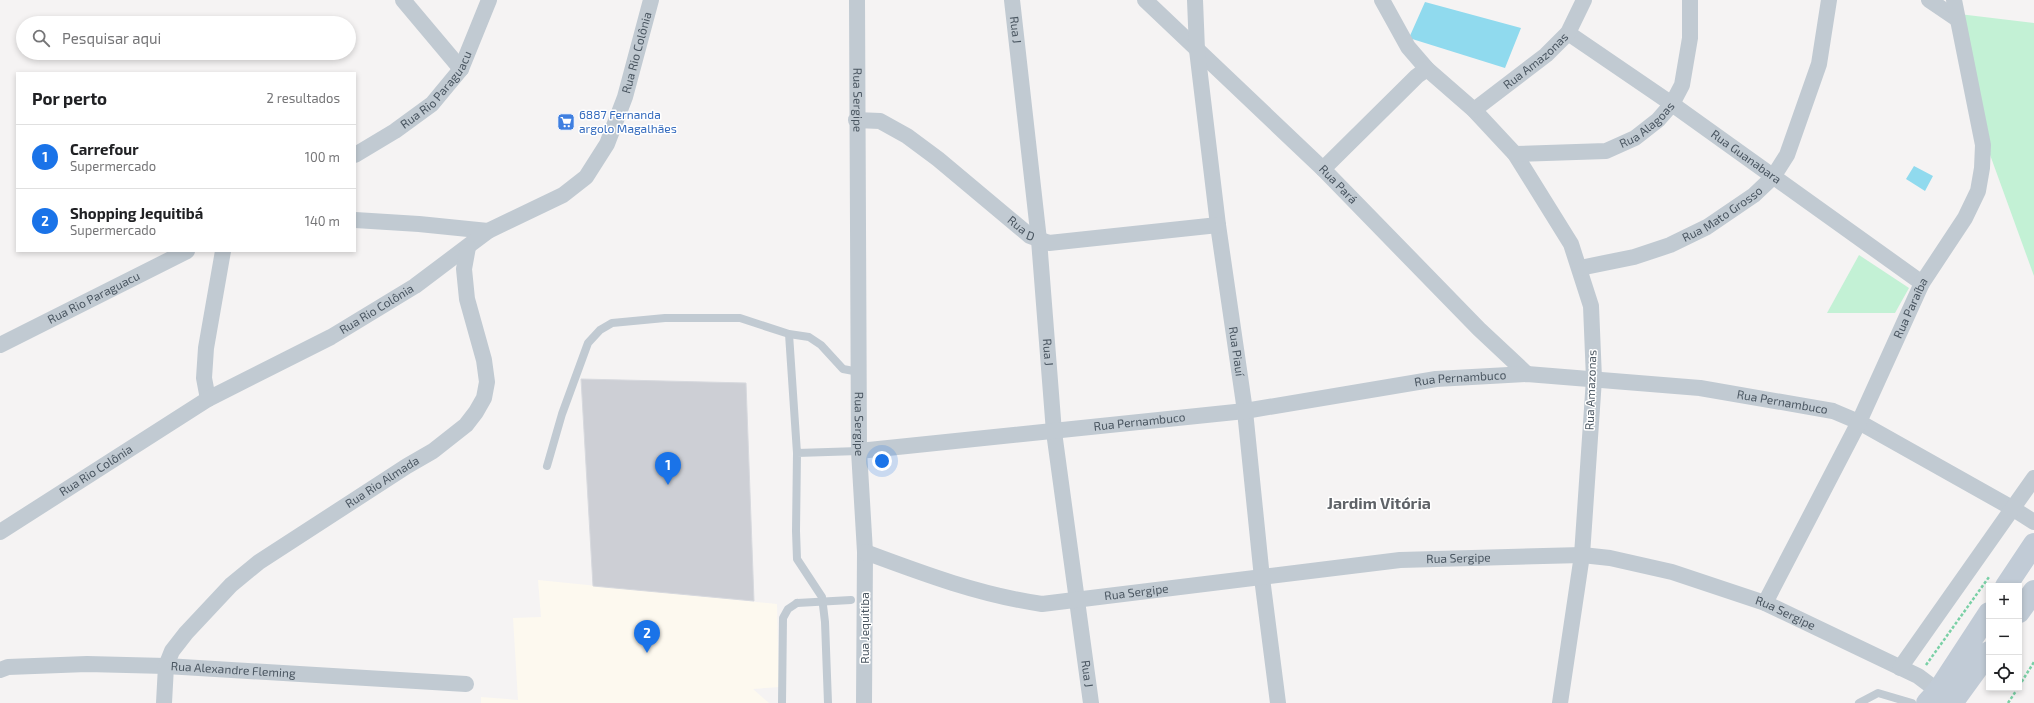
<!DOCTYPE html>
<html lang="pt">
<head>
<meta charset="utf-8">
<style>
	:root { --surface:#fff; --page:#f6f6f6; --text:#202124; --muted:#757577; --line:#e0e0e0; --accent:#1a73e8 }
	body { margin:0; font-family:"Exo 2",sans-serif; background:var(--page); color:var(--text) }
	.controls { position:absolute; right:12px; bottom:12px; display:grid; overflow:hidden; border-radius:0px; box-shadow:0 2px 6px #0003 }
	.controls button { width:36px; height:36px; display:grid; place-items:center; padding:0; border:0; border-bottom:1px solid var(--line); background:var(--surface); color:var(--text); font:20px sans-serif }
	.you { position:absolute; left:882px; top:461px; width:14px; height:14px; margin:-10px; border:3px solid #fff; border-radius:50%; background:#1a73e8; box-shadow:0 0 0 6px #1a73e833 }
	.badge { display:grid; place-items:center; width:26px; height:26px; border-radius:50%; background:var(--accent); color:#fff; font-size:13px; font-weight:700 }
	.pin { position:absolute; translate:-50% -33px; filter:drop-shadow(0 1px 2px #0008) }
	.pin::after { content:''; position:absolute; top:21px; width:14px; height:12px; background:inherit; clip-path:polygon(0 0,100% 0,50% 100%) }
	.list { margin:0; padding:0; list-style:none }
	h2 { display:flex; justify-content:space-between; align-items:center; height:52px; margin:0; padding:0 16px; font-size:17px }
	h2 small { font-size:13px; font-weight:400; color:var(--muted) }
	.list li { display:grid; grid-template-columns:26px 1fr auto; gap:12px; align-items:center; box-sizing:border-box; height:64px; padding:0 16px; border-top:1px solid var(--line) }
	.list b { display:block; font-size:15px; white-space:nowrap }
	.list p { margin:0; font-size:13px; white-space:nowrap; color:var(--muted) }
	.list em { font-size:13px; font-style:normal; color:var(--muted) }
	.icon { flex:none; width:22px; height:22px; fill:none; stroke:currentColor; stroke-width:2; stroke-linecap:round; stroke-linejoin:round }
	.map { position:relative; flex:none; width:2034px; height:703px; overflow:hidden }
	.search { position:absolute; background:var(--surface); box-shadow:0 2px 6px #0003; left:16px; top:16px; width:340px; height:44px; display:flex; align-items:center; gap:10px; box-sizing:border-box; padding:0 14px; border-radius:22px; color:var(--muted); font-size:15px }
	.panel { position:absolute; background:var(--surface); box-shadow:0 2px 6px #0003; left:16px; top:72px; width:340px; height:180px; border-radius:0px }
	.map>svg:first-child { display:block }
</style>
</head>
<body>
<div class="map">
<svg width="2034" height="703" viewBox="0 0 2034 703">
	<rect width="100%" height="100%" fill="#f5f3f3"/>
	<path fill="#fdf9ef" d="M 538,580 L 777,604 L 779,687 L 753,689 L 769,703 L 481,703 L 481,697 L 518,700 L 513,618 L 541,617 Z"/>
	<path fill="#c3f1d5" d="M 1959,14 L 2034,23 L 2034,276 L 1989,152 Z
		M 1859,255 L 1909,288 L 1895,313 L 1827,313 Z"/>
	<path fill="#90daee" d="M 1425,2 L 1521,28 L 1505,68 L 1409,38 Z
		M 1914,166 L 1933,176 L 1925,191 L 1906,179 Z"/>
	<path fill="#cdcfd5" stroke="#d7d9de" d="M 581,379 L 746,383 L 754,601 L 593,586 Z"/>
	<g fill="none" stroke-linecap="round" stroke-linejoin="round">
		<path stroke="#7ad0a6" stroke-width="2.5" stroke-dasharray="3 2" stroke-linecap="butt" d="M 1926,665 L 1989,577
			M 2019,686 L 2034,662
			M 2008,703 L 2018,688"/>
		<path stroke="#c1cad2" stroke-width="8" d="M 789,334 L 809,337 L 821,345 L 843,369 L 859,372
			M 797,453 L 859,451
			M 547,466 L 562,414 L 588,343 L 600,330 L 612,323 L 665,318 L 740,318 L 789,334 L 797,453 L 796,531 L 797,559 L 822,597 L 825,622 L 828,703
			M 782,703 L 783,618 L 788,609 L 797,603
			M 1859,703 L 1878,693 L 1912,703"/>
		<g stroke="#c1cad2" stroke-width="16">
			<path d="M 403,0 L 461,69"/>
			<path id="s1" d="M 857,0 L 859,451 L 865,552 L 864,703"/>
			<path id="s2" d="M 1012,0 L 1039,240 L 1054,432 L 1091,703"/>
			<path id="s3" d="M 1145,0 L 1323,169 L 1479,329 L 1527,374"/>
			<path id="s4" d="M 1195,0 L 1197,50 L 1218,225 L 1245,411 L 1262,578 L 1278,703"/>
			<path d="M 1382,0 L 1408,47 L 1427,69 L 1474,110 L 1515,154 L 1571,244 L 1591,306 L 1594,379 L 1582,555 L 1560,703"/>
			<path d="M 1929,0 L 1957,19"/>
			<path id="s5" d="M 1568,33 L 1672,104 L 1922,283"/>
			<path id="s6" d="M 1474,110 L 1546,55 L 1568,33 L 1584,0"/>
			<path id="s7" d="M 856,120 L 880,121 L 907,136 L 938,159 L 1030,236 L 1049,243 L 1218,225"/>
			<path id="s8" d="M 1515,154 L 1606,151 L 1635,138 L 1658,120 L 1672,104 L 1682,85 L 1690,38 L 1690,0"/>
			<path id="s9" d="M 355,155 L 395,131 L 432,104 L 461,69 L 489,0"/>
			<path d="M 1323,169 L 1417,76 L 1427,69"/>
			<path d="M 355,220 L 419,224 L 488,231"/>
			<path id="s10" d="M 1580,268 L 1634,257 L 1670,245 L 1707,227 L 1754,195 L 1773,177 L 1787,155 L 1819,64 L 1829,0"/>
			<path id="s11" d="M 0,345 L 187,251"/>
			<path d="M 208,399 L 204,378 L 206,348 L 223,251"/>
			<path id="s12" d="M 859,451 L 1245,411 L 1436,379 L 1527,374 L 1700,388 L 1833,411 L 1859,422 L 2012,508 L 2034,522"/>
			<path id="s13" d="M 0,532 L 208,399 L 331,337 L 415,286 L 488,231 L 563,195 L 586,177 L 607,144 L 625,97 L 651,0"/>
			<path id="s14" d="M 865,552 C 924,574 980,595 1042,604 L 1400,560 L 1582,555 L 1610,558 L 1672,572 L 1765,603 L 1918,676 L 1938,691"/>
			<path id="s15" d="M 1765,603 L 1859,422 L 1922,283 L 1965,218 L 1978,191 L 1982,168 L 1983,145 L 1954,0"/>
			<path d="M 1900,668 L 2034,478"/>
			<path id="s16" d="M 0,670 L 8,667 L 87,664 L 166,666 L 466,684"/>
			<path id="s17" d="M 164,703 L 166,666 L 172,651 L 186,633 L 231,585 L 259,562 L 407,466 L 433,451 L 466,425 L 476,412 L 484,398 L 487,382 L 484,360 L 467,299 L 464,269 L 468,247"/>
		</g>
		<path stroke="#c1cbd6" stroke-width="22" d="M 2006,586 L 2034,544
			M 2019,612 L 2034,591
			M 1927,703 L 1938,691 L 1989,613
			M 1952,703 L 1989,652"/>
		<path stroke="#c1cad2" stroke-width="8" d="M 797,603 L 851,600"/>
	</g>
	<defs>
		<symbol id="supermarket-square" viewBox="-11 -11 22 22"><rect x="-9" y="-9" width="18" height="18" rx="4" fill="#3f7fe0" stroke="#fff"/><path d="M-6-5.5h2.5l.6 2H6L4.5 2H-2.5L-4.4-4H-6ZM-1.5 3.2a1.3 1.3 0 1 0 .1 0ZM3 3.2a1.3 1.3 0 1 0 .1 0Z" fill="#fff"/></symbol>
	</defs>
	<g fill-rule="evenodd">
		<use href="#supermarket-square" x="556" y="112" width="20" height="20"/>
	</g>
	<g text-anchor="middle" stroke-width="3" stroke-linejoin="round" paint-order="stroke">
		<g font-size="12" fill="#4a5661" stroke="#fff">
			<text dy="4" stroke="none"><textPath href="#s2" startOffset="30">Rua J</textPath></text>
			<text dy="4" stroke="none"><textPath href="#s13" startOffset="822">Rua Rio Colônia</textPath></text>
			<text dy="4" stroke="none"><textPath href="#s6" startOffset="79">Rua Amazonas</textPath></text>
			<text dy="4" stroke="none"><textPath href="#s9" startOffset="106">Rua Rio Paraguacu</textPath></text>
			<text dy="4" stroke="none"><textPath href="#s1" startOffset="100">Rua Sergipe</textPath></text>
			<text dy="4" stroke="none"><textPath href="#s8" startOffset="140">Rua Alagoas</textPath></text>
			<text dy="4" stroke="none"><textPath href="#s5" startOffset="217">Rua Guanabara</textPath></text>
			<text dy="4" stroke="none"><textPath href="#s3" startOffset="267">Rua Pará</textPath></text>
			<text dy="4" stroke="none"><textPath href="#s10" startOffset="154">Rua Mato Grosso</textPath></text>
			<text dy="4" stroke="none"><textPath href="#s7" startOffset="202">Rua D</textPath></text>
			<text dy="4" stroke="none"><textPath href="#s11" startOffset="105">Rua Rio Paraguacu</textPath></text>
			<text dy="4" stroke="none"><textPath href="#s13" startOffset="438">Rua Rio Colônia</textPath></text>
			<text dy="4" stroke="none"><textPath href="#s15" startOffset="329">Rua Paraíba</textPath></text>
			<text dy="4" stroke="none"><textPath href="#s4" startOffset="354">Rua Piauí</textPath></text>
			<text dy="4" stroke="none"><textPath href="#s2" startOffset="354">Rua J</textPath></text>
			<text dy="4" stroke="none"><textPath href="#s12" startOffset="606">Rua Pernambuco</textPath></text>
			<text transform="translate(1591 390) rotate(-88)" y="4">Rua Amazonas</text>
			<text dy="4" stroke="none"><textPath href="#s12" startOffset="930">Rua Pernambuco</textPath></text>
			<text dy="4" stroke="none"><textPath href="#s12" startOffset="282">Rua Pernambuco</textPath></text>
			<text dy="4" stroke="none"><textPath href="#s1" startOffset="424">Rua Sergipe</textPath></text>
			<text dy="4" stroke="none"><textPath href="#s13" startOffset="114">Rua Rio Colônia</textPath></text>
			<text dy="4" stroke="none"><textPath href="#s17" startOffset="325">Rua Rio Almada</textPath></text>
			<text dy="4" stroke="none"><textPath href="#s14" startOffset="604">Rua Sergipe</textPath></text>
			<text dy="4" stroke="none"><textPath href="#s14" startOffset="280">Rua Sergipe</textPath></text>
			<text dy="4" stroke="none"><textPath href="#s14" startOffset="940">Rua Sergipe</textPath></text>
			<text transform="translate(865 628) rotate(-90)" y="4">Rua Jequitiba</text>
			<text dy="4" stroke="none"><textPath href="#s16" startOffset="234">Rua Alexandre Fleming</textPath></text>
			<text dy="4" stroke="none"><textPath href="#s2" startOffset="678">Rua J</textPath></text>
		</g>
		<g font-size="12" fill="#366cbe" stroke="#fff" text-anchor="start">
			<text x="579" y="119">6887 Fernanda<tspan x="579" dy="14">argolo Magalhães</tspan></text>
		</g>
		<g font-size="16" font-weight="bold" fill="#5f6368" stroke="#fff">
			<text x="1379" y="509">Jardim Vitória</text>
		</g>
	</g>
</svg>
<div class="controls">
<button>+</button>
<button>−</button>
<button><svg class="icon" aria-label="locate" viewBox="0 0 24 24"><circle cx="12" cy="12" r="6"/><path d="M12 2v4M12 18v4M2 12h4M18 12h4"/></svg></button>
</div>
<div class="you"></div>
<div class="pin badge" style="left:668px;top:485px">1</div>
<div class="pin badge" style="left:647px;top:653px">2</div>
<div class="search"><svg class="icon" aria-label="search" viewBox="0 0 24 24"><circle cx="10" cy="10" r="6"/><path d="M15 15l6 6"/></svg>Pesquisar aqui</div>
<section class="panel">
<h2>Por perto<small>2 resultados</small></h2>
<ul class="list">
<li><span class="badge">1</span><div><b>Carrefour</b><p>Supermercado</p></div><em>100 m</em></li>
<li><span class="badge">2</span><div><b>Shopping Jequitibá</b><p>Supermercado</p></div><em>140 m</em></li>
</ul>
</section>
</div>
</body>
</html>
